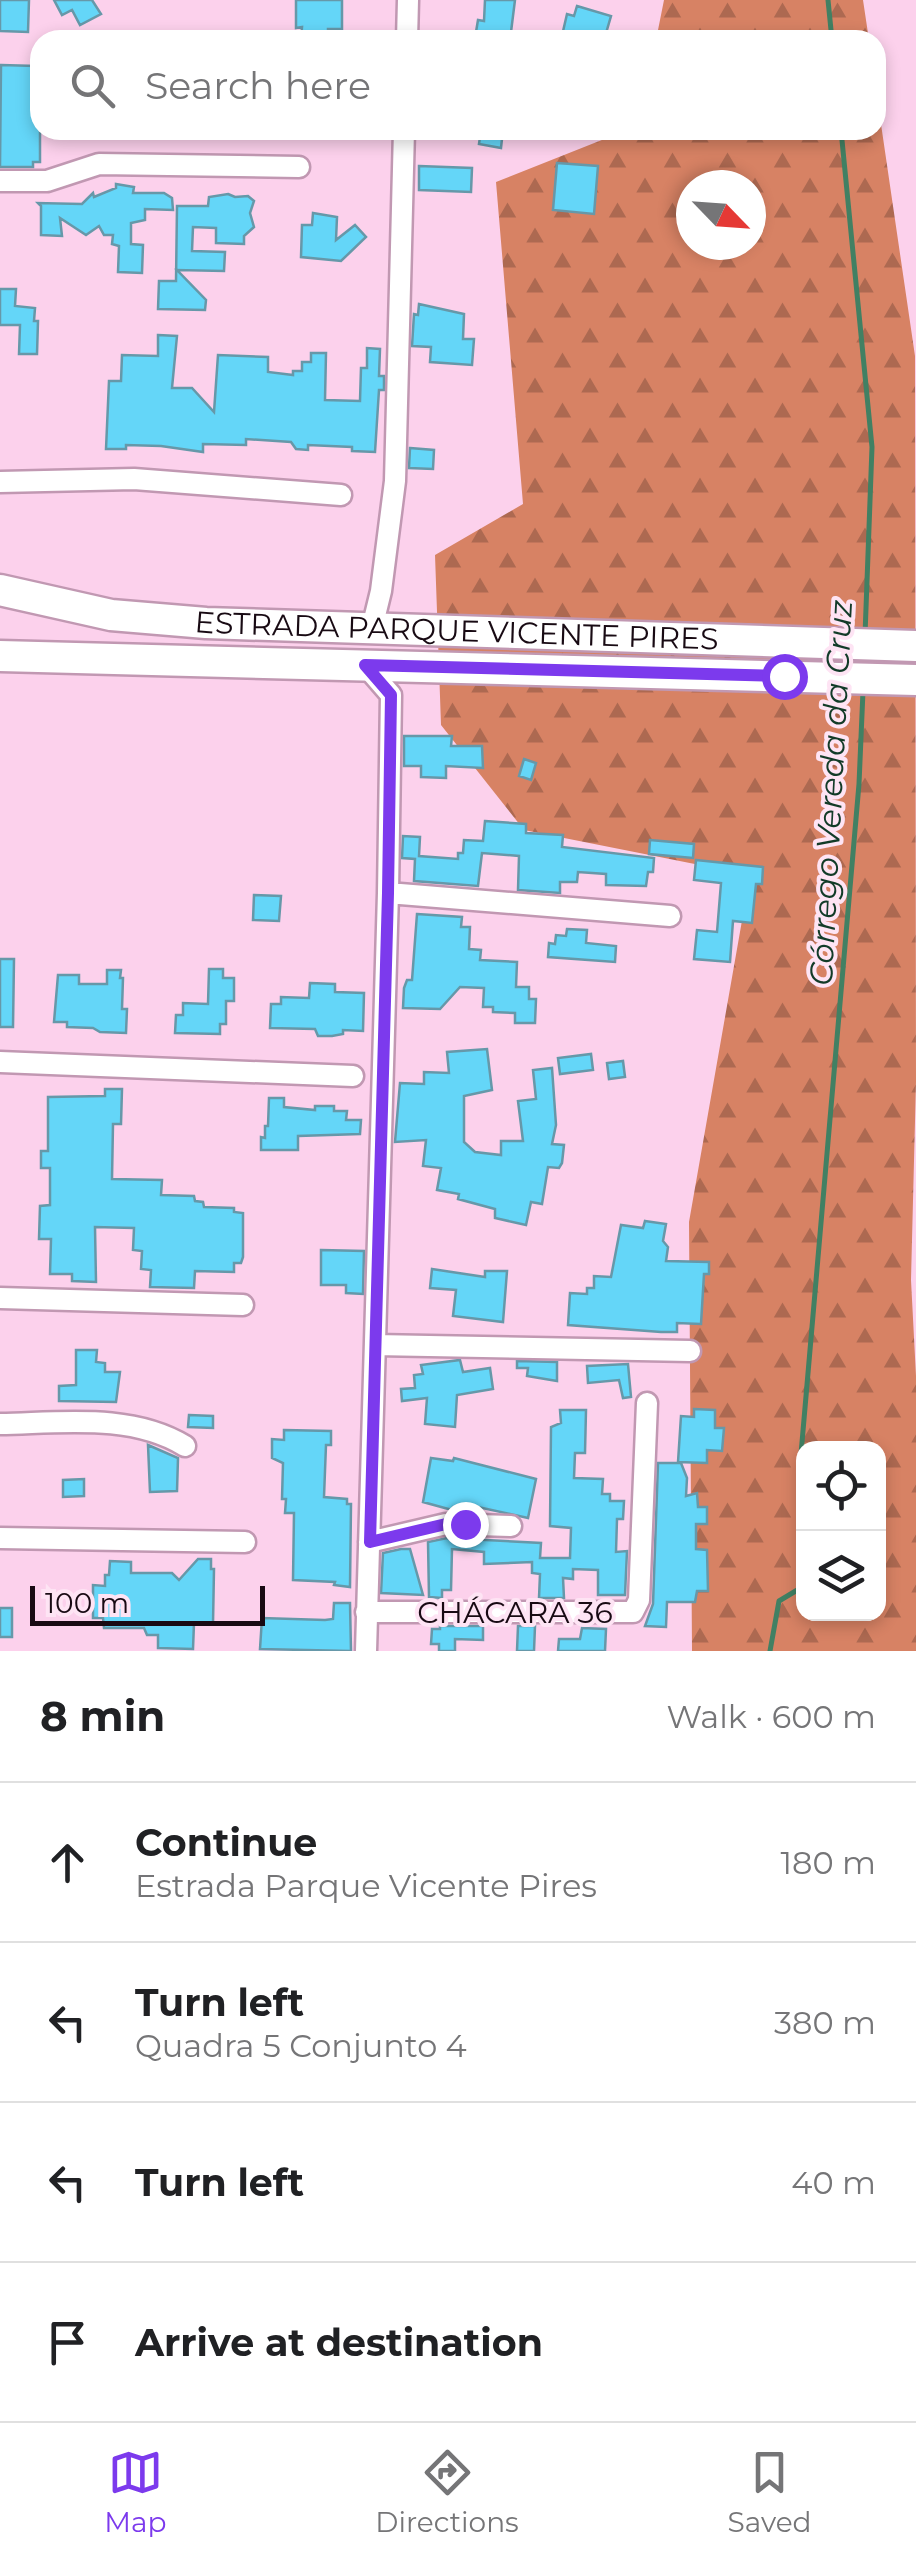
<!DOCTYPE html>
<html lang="en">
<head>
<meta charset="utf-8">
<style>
	:root { --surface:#fff; --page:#f6f6f6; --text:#202124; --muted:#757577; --line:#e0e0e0; --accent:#7c3aed }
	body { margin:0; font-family:Montserrat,sans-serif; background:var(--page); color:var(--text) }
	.controls { position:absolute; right:30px; bottom:30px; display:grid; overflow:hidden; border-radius:20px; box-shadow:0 5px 15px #0003 }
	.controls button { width:90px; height:90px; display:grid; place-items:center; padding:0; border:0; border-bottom:2px solid var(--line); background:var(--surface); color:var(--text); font:50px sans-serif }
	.compass { position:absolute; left:676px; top:170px; width:90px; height:90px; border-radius:50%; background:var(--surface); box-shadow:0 5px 15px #0003; rotate:115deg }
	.scale { position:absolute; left:30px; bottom:25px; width:235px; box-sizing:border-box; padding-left:10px; border:5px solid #180a13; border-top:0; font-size:28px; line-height:35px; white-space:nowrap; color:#180a13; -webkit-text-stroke:8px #fee4f4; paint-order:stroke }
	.stop { position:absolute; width:30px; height:30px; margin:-22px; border:8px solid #7c3aed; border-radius:50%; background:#fff }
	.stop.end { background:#7c3aed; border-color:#fff; box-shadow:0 2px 10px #0008 }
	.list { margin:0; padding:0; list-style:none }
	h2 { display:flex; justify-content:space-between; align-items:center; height:130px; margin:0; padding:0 40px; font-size:42px }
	h2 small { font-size:32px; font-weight:400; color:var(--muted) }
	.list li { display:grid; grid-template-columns:65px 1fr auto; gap:30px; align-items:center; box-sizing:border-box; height:160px; padding:0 40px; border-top:2px solid var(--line) }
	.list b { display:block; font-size:38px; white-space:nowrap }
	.list p { margin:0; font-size:32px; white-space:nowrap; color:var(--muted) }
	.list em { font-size:32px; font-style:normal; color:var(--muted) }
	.icon { flex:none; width:55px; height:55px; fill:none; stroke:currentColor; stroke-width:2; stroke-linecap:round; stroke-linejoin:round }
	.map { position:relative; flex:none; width:916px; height:1651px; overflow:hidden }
	.search { position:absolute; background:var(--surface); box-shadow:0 5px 15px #0003; left:30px; right:30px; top:30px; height:110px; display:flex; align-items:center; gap:25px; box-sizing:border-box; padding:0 35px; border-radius:30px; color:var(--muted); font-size:38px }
	.sheet { height:770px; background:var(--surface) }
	nav { display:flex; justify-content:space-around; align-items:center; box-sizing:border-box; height:140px; border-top:2px solid var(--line); background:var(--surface); font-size:28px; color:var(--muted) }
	nav a { display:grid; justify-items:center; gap:5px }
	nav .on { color:var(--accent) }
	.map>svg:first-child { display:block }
</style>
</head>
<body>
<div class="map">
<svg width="916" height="1651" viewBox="0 0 916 1651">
	<defs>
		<pattern id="forest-firs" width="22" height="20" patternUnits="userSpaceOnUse" patternTransform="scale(2.5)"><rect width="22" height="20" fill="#d78264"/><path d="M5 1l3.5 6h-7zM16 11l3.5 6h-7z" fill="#ad6951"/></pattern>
	</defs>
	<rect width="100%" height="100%" fill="#fcd1ec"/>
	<path fill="url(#forest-firs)" fill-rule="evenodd" d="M 664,0 L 863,0 L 869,40 L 656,40 Z
		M 876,90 L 915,356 L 916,1082 L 911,1280 L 916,1376 L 916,1651 L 692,1651 L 689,1222 L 750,875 L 524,830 L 441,725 L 435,555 L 523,504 L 496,182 L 627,130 L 876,130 ZM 691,185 L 751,185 L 751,245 L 691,245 ZM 804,1449 L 878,1449 L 878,1614 L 804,1614 Z"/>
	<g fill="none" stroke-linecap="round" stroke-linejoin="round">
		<path stroke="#418063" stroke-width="5" d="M 828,0 L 832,40
			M 841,130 L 872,447 L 865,635
			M 804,1459 L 801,1454 L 859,784 L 863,691
			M 770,1651 L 779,1601 L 804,1586"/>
	</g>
	<path fill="#64d6f8" stroke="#6698a9" stroke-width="2.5" d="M 0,0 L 29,0 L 28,32 L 0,31 Z
		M 54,0 L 92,0 L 101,14 L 80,25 L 72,10 L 62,15 Z
		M 296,0 L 342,0 L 342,29 L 328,29 L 328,40 L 301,40 L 302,27 L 296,28 Z
		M 485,0 L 515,0 L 510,40 L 482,40 L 483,33 L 476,32 L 478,20 L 484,21 Z
		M 577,6 L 611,16 L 604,40 L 561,40 L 567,14 L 574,16 Z
		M 1,65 L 36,66 L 35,73 L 40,74 L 40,162 L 33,162 L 33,167 L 0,167 Z
		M 481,130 L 503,130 L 501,148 L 479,144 Z
		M 557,163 L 598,166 L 594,214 L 553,210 Z
		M 419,166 L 472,168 L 471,192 L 419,190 Z
		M 116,184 L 134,187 L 133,193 L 164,193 L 172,198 L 173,210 L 145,209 L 145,220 L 131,223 L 131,244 L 143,245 L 142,273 L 118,272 L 119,246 L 112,244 L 113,235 L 104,235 L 99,226 L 86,235 L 60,218 L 62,236 L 41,235 L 41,206 L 38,203 L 82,204 L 93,193 L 94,197 L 116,188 Z
		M 228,194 L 235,197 L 248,196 L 254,201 L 250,213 L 254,227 L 244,236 L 244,244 L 216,243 L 216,228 L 193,227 L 192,251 L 225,252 L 224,271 L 177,270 L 206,300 L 205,310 L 158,309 L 159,281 L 176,281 L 177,206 L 208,206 L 209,197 Z
		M 313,213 L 337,217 L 336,240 L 355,225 L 366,237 L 341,261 L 301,257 L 302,225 L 312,225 Z
		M 0,289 L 16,289 L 15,306 L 35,308 L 34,321 L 38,321 L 37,354 L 19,354 L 20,325 L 0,325 Z
		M 419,304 L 464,314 L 463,339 L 474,339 L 472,365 L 430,362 L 431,347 L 412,346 L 414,314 L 418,315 Z
		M 158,335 L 177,336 L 172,388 L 192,388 L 214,412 L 218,355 L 268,357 L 268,372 L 293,375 L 293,371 L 302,371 L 302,362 L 311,362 L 311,353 L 326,353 L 325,400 L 360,401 L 361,368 L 367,368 L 367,348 L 380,349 L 379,376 L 384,376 L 384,390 L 379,390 L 375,452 L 352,451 L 352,447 L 308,445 L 308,450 L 296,449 L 291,442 L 246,439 L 246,445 L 203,444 L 203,452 L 161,446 L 126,445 L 126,449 L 106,449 L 109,381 L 121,381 L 122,355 L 158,356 Z
		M 410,448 L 434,450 L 433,469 L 409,468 Z
		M 404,736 L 452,736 L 451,746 L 482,746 L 483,768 L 446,766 L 446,778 L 421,777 L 421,766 L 404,766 Z
		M 524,759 L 536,763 L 531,780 L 519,776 Z
		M 485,821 L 526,824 L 526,833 L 563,835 L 562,847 L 654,858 L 653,872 L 648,872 L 646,886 L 606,885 L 606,874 L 578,872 L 577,882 L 560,882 L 560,893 L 518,890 L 519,856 L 482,853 L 478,886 L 414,881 L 415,859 L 402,858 L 403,836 L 420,837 L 419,856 L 458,859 L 458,853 L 463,853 L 464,840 L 483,841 Z
		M 650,840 L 694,844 L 693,858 L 649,854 Z
		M 696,860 L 763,867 L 762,884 L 756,884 L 752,923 L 733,921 L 730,962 L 694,959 L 697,930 L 717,932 L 721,883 L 694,880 Z
		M 254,895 L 281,896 L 279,921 L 253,920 Z
		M 417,914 L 462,917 L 461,927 L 470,927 L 469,949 L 481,950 L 480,960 L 517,962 L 516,987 L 529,987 L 529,999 L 536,999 L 535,1023 L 515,1023 L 515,1013 L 493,1012 L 493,1007 L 483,1007 L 484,988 L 460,987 L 440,1009 L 403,1008 L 404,988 L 407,980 L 412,980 Z
		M 567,929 L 587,930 L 586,943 L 616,946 L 615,962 L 548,957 L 549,943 L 555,944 L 556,935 L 566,936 Z
		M 0,959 L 14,959 L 13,1027 L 0,1027 Z
		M 209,969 L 223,969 L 223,978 L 234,978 L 234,1001 L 226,1001 L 226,1024 L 220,1024 L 220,1034 L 175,1033 L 176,1015 L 183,1015 L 183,1003 L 208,1004 Z
		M 107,970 L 121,970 L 120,978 L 123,978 L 122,1009 L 127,1009 L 126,1033 L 100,1032 L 93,1028 L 67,1027 L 67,1022 L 54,1022 L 58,975 L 79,975 L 79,984 L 107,984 Z
		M 310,983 L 335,984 L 335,992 L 364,993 L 363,1031 L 343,1030 L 343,1034 L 332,1036 L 318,1036 L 315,1029 L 270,1028 L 271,1004 L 281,1004 L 281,997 L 309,998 Z
		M 487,1049 L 492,1090 L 464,1096 L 464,1142 L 475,1152 L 501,1155 L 501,1141 L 523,1141 L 518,1101 L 536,1099 L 533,1070 L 552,1068 L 556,1125 L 552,1144 L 564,1145 L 562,1163 L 559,1168 L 548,1167 L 542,1204 L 531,1202 L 526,1225 L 495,1218 L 495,1209 L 458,1199 L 459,1194 L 437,1190 L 441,1168 L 423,1166 L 426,1140 L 395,1142 L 400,1083 L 424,1084 L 424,1072 L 449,1073 L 447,1052 Z
		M 591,1054 L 593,1070 L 560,1074 L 558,1058 Z
		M 623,1061 L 625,1077 L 609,1079 L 607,1063 Z
		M 105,1089 L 122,1089 L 121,1124 L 113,1124 L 112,1179 L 162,1180 L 161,1195 L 194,1196 L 195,1201 L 203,1202 L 204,1207 L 234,1208 L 234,1212 L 243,1213 L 243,1257 L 241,1263 L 234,1263 L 234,1272 L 195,1271 L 194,1288 L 150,1287 L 151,1270 L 141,1269 L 142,1251 L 133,1250 L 134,1228 L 95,1227 L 96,1282 L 72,1281 L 72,1274 L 50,1274 L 51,1239 L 39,1239 L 40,1206 L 50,1205 L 50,1168 L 41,1168 L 41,1151 L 48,1151 L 48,1097 L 105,1096 Z
		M 269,1098 L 284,1098 L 284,1107 L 315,1110 L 315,1106 L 334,1106 L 334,1111 L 347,1111 L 346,1120 L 361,1120 L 360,1134 L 298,1136 L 298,1150 L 261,1150 L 261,1137 L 265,1138 L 265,1126 L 268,1126 Z
		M 645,1221 L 666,1224 L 663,1241 L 668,1247 L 666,1261 L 709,1262 L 709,1274 L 704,1274 L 701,1324 L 677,1323 L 677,1332 L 661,1332 L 568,1325 L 570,1293 L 587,1294 L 587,1288 L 594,1288 L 594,1276 L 611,1277 L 621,1225 L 643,1228 Z
		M 321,1250 L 364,1251 L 363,1294 L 346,1293 L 346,1285 L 321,1285 Z
		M 432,1269 L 485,1277 L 485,1271 L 507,1271 L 503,1322 L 453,1316 L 456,1290 L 430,1288 Z
		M 76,1350 L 97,1350 L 96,1362 L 105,1363 L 105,1372 L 120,1372 L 116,1402 L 59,1401 L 59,1386 L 76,1385 Z
		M 460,1360 L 463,1372 L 490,1368 L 493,1389 L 457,1395 L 455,1427 L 425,1424 L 427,1398 L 402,1401 L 401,1389 L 415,1388 L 414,1375 L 423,1374 L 421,1365 Z
		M 517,1361 L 557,1362 L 557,1381 L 527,1376 L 528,1368 L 517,1368 Z
		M 628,1364 L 631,1397 L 623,1398 L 619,1380 L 588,1383 L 587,1366 Z
		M 694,1409 L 715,1410 L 715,1428 L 724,1428 L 722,1451 L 707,1450 L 707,1463 L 678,1462 L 681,1416 L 694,1417 Z
		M 560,1410 L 586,1410 L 585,1453 L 575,1453 L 574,1478 L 603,1479 L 602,1494 L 610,1494 L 610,1501 L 624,1501 L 623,1519 L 617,1519 L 616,1552 L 627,1551 L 625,1595 L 598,1595 L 598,1570 L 573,1569 L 573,1579 L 563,1578 L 564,1598 L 539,1598 L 540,1574 L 532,1573 L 532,1562 L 484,1564 L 484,1552 L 452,1549 L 451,1590 L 442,1590 L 442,1598 L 429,1597 L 428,1542 L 447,1538 L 541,1543 L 540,1558 L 570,1558 L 571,1528 L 550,1526 L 551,1427 L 561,1423 Z
		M 189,1415 L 213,1416 L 213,1428 L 188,1427 Z
		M 284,1430 L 331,1431 L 331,1445 L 326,1445 L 324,1497 L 347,1499 L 347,1504 L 351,1504 L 350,1587 L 334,1585 L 335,1582 L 293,1580 L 294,1513 L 285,1513 L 286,1499 L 282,1499 L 283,1463 L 272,1458 L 272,1439 L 284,1440 Z
		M 148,1445 L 178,1458 L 177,1491 L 150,1492 Z
		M 431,1458 L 453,1461 L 454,1458 L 536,1479 L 528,1518 L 469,1505 L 469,1509 L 453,1507 L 452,1510 L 423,1502 Z
		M 658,1463 L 681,1463 L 687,1478 L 686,1496 L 697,1493 L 698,1507 L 707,1507 L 707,1524 L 696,1524 L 696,1549 L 707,1550 L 708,1591 L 697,1591 L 695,1602 L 667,1602 L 666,1627 L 645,1626 L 653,1604 Z
		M 84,1479 L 84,1496 L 63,1497 L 63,1480 Z
		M 401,1549 L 410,1549 L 423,1595 L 381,1593 L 383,1553 Z
		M 198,1559 L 211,1559 L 211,1569 L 214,1569 L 213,1624 L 194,1623 L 193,1649 L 158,1648 L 158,1635 L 147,1635 L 144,1628 L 104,1628 L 103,1618 L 93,1618 L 93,1585 L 105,1586 L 105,1575 L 109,1575 L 110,1561 L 131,1562 L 131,1573 L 172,1573 L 179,1580 Z
		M 334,1603 L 350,1603 L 351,1651 L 260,1649 L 262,1618 L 325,1620 L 333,1619 Z
		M 0,1608 L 12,1608 L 12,1637 L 0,1637 Z
		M 440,1626 L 483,1626 L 483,1640 L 455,1639 L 455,1651 L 439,1651 L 439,1644 L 431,1644 L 432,1629 L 440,1629 Z
		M 518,1626 L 535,1626 L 534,1651 L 517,1651 Z
		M 582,1628 L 606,1629 L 605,1651 L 558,1651 L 559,1639 L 580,1639 Z"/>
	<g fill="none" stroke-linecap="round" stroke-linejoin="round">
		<defs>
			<path id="minor" d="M 407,40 L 408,0
				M 0,181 L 47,181 L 99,164 L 299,167
				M 0,482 L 134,479 L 341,495
				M 372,628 L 381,591 L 395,481 L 404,130
				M 365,665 L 391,695 L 388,893 L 366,1651
				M 388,893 L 670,916
				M 0,1062 L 353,1076
				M 0,1298 L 243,1305
				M 375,1345 L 690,1351
				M 0,1424 C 61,1423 131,1413 185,1446
				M 0,1538 L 245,1542
				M 369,1542 L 446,1524 L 511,1526
				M 366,1612 L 633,1612 L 639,1600 L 647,1403"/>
			<g id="primary">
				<path id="s1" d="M 0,590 L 111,615 L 206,623 L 916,646"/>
				<path d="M 0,656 L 916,680"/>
			</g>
		</defs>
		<use href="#minor" stroke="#c198b2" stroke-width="25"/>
		<use href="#primary" stroke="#c198b2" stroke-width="35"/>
		<use href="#minor" stroke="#fff" stroke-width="20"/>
		<use href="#primary" stroke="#fff" stroke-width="30"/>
	</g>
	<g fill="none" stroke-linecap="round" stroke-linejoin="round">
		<path stroke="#7c3aed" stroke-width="12" d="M 465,1524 L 446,1524 L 370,1542 L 388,893 L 391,695 L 365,665 L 784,676"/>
	</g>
	<g text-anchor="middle" stroke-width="8" stroke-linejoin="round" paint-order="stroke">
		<g font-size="30" fill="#180a13" stroke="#fee4f4">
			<text dy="10" stroke="none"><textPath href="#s1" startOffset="460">ESTRADA PARQUE VICENTE PIRES</textPath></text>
			<text x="515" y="1623">CHÁCARA 36</text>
		</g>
		<g font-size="32" font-style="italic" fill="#123b28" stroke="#fee4f4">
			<text transform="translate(831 793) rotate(-87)" y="11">Córrego Vereda da Cruz</text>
		</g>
	</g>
</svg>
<div class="controls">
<button><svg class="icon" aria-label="locate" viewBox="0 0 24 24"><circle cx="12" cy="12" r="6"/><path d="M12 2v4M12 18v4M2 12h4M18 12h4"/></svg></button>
<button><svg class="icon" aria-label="layers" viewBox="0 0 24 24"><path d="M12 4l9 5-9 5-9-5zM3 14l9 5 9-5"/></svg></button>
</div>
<svg class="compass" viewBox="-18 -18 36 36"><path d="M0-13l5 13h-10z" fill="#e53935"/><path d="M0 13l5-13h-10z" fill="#757577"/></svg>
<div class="scale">100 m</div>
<div class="stop" style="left:784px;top:676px"></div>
<div class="stop end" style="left:465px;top:1524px"></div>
<div class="search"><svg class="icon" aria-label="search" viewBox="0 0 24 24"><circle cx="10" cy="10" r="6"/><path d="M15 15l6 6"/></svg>Search here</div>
</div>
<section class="sheet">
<h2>8 min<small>Walk · 600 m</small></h2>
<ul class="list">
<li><svg class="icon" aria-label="ahead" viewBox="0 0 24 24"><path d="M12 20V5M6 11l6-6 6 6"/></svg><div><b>Continue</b><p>Estrada Parque Vicente Pires</p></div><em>180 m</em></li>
<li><svg class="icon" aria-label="left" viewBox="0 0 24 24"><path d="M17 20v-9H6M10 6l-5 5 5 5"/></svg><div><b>Turn left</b><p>Quadra 5 Conjunto 4</p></div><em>380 m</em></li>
<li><svg class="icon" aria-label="left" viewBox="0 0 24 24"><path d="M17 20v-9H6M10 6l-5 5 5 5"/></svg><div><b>Turn left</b></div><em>40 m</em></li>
<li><svg class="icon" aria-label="arrive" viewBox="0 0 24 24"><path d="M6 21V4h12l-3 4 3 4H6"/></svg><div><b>Arrive at destination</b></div></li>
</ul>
</section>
<nav>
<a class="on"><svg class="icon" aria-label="map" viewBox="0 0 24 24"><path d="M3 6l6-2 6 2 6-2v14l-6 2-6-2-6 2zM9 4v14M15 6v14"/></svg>Map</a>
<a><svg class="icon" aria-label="directions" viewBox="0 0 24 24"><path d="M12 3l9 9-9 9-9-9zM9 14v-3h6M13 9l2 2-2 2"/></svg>Directions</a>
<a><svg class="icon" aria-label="saved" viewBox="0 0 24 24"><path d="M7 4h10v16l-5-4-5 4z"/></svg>Saved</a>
</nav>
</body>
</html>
